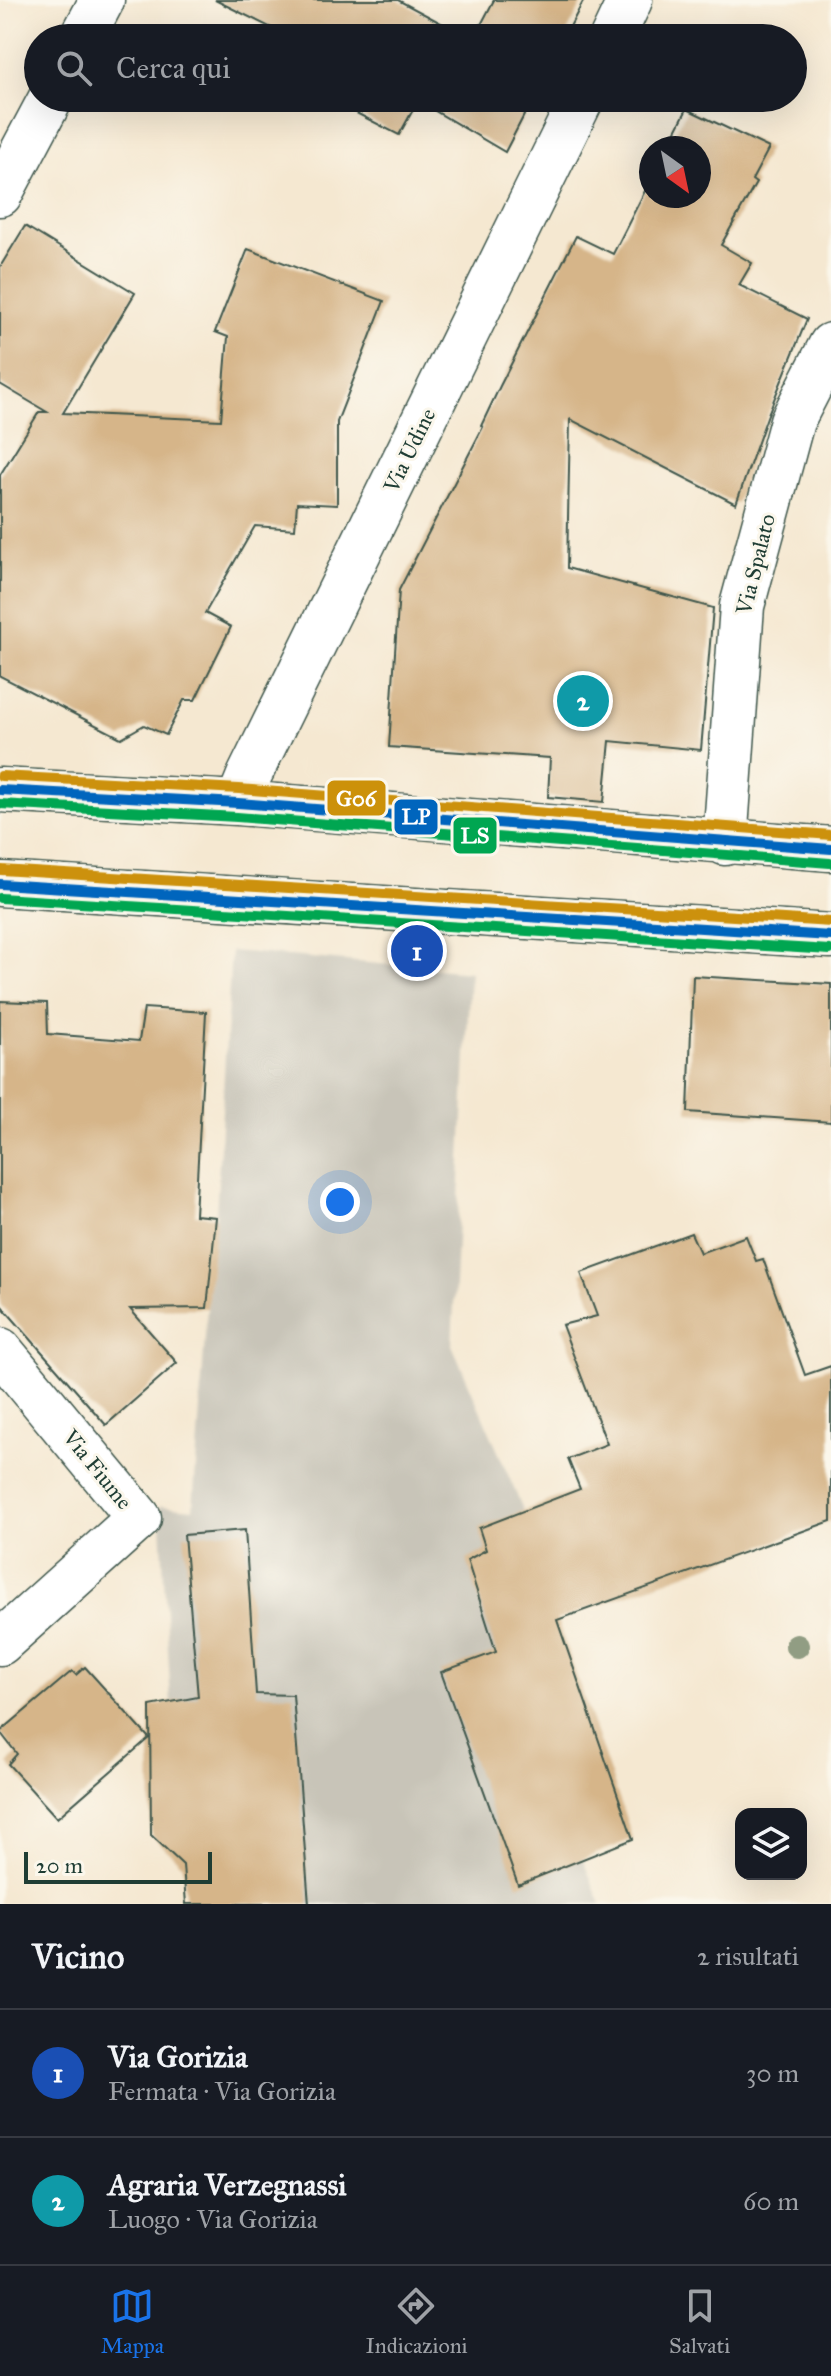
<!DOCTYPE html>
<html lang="it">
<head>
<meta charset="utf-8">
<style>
	:root { --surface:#171b24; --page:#20242c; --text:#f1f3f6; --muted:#9ea1a6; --line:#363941; --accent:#1a73e8 }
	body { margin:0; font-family:"IM FELL Great Primer",serif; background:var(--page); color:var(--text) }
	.controls { position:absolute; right:24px; bottom:24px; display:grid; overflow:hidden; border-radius:16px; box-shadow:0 8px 32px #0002 }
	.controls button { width:72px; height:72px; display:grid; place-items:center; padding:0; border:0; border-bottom:2px solid var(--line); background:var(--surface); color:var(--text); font:40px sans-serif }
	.compass { position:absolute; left:639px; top:136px; width:72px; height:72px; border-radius:50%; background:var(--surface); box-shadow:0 8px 32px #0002; rotate:147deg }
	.scale { position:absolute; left:24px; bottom:20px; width:188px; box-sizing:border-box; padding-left:8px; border:4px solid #1f3d34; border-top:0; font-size:22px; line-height:28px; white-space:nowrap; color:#1f3d34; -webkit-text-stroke:6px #fbf7ec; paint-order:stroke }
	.you { position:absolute; left:340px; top:1202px; width:28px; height:28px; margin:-20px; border:6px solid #fff; border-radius:50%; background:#1a73e8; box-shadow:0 0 0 12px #1a73e833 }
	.badge { display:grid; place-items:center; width:52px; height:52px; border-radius:50%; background:var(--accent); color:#fff; font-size:26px; font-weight:700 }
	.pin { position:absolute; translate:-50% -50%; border:4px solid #fff; box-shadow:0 2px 8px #0006 }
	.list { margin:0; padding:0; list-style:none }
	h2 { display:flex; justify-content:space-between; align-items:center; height:104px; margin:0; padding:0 32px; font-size:34px }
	h2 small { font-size:26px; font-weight:400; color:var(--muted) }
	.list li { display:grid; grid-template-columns:52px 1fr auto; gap:24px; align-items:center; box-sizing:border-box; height:128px; padding:0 32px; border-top:2px solid var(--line) }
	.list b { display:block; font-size:30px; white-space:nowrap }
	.list p { margin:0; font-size:26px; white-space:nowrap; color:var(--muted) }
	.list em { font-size:26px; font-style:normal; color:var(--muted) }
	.icon { flex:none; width:44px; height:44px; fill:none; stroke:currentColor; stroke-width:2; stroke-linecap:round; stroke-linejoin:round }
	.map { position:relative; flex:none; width:831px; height:1904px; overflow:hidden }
	.search { position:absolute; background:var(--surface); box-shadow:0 8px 32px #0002; left:24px; right:24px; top:24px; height:88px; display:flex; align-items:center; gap:20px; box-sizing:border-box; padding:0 28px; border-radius:44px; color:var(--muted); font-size:30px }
	.sheet { height:360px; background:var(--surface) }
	nav { display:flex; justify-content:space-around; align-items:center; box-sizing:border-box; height:112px; border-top:2px solid var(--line); background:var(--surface); font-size:22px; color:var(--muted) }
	nav a { display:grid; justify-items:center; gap:4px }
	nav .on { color:var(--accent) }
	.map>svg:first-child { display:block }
</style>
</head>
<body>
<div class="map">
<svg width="831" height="1904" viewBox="0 0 831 1904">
	<rect width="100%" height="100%" fill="#fbf7ec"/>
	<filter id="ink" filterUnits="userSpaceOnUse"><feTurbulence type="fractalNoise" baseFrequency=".0125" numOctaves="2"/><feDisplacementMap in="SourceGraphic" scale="16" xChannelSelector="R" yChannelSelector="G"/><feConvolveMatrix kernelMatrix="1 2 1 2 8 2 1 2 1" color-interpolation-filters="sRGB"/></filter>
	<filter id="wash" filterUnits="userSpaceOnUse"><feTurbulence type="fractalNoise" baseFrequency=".006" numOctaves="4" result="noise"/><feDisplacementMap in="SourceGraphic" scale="32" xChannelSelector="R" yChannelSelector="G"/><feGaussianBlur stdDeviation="1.8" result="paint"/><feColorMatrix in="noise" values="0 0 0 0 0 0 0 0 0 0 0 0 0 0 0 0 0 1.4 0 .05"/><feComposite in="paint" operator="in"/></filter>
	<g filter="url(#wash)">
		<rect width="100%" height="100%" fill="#f5e8d1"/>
		<path fill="#c8c4b8" d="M 231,951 L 470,972 L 452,1345 L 534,1535 L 493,1643 L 601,1904 L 186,1904 L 172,1721 L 160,1506 L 193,1509 L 207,1308 L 216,1217 Z"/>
		<g id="blocks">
			<path fill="#d6b589" d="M 215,0 L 398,0 L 469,38 L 292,38 Z
				M 494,0 L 584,0 L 564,38 L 474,38 Z
				M 327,98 L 533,98 L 505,152 L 418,101 L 399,135 Z
				M 687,109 L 769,148 L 752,180 L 756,183 L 721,245 L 752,263 L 739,285 L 807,319 L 768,414 L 736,504 L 570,419 L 567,568 L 713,608 L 701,750 L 610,741 L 604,802 L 548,797 L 550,758 L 389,747 L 399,590 L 483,427 L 481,426 L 500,386 L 576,236 L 613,254 L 651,179 L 651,196 L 699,196 L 699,148 L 667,148 Z
				M 25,226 L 135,293 L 63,413 L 221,420 L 228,337 L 215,332 L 248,249 L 384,301 L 337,422 L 337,505 L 297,503 L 295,529 L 255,526 L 205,613 L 231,627 L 195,700 L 184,700 L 166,735 L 144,725 L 121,738 L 0,676 L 0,475 L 39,412 L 47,412 L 0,384 L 0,267 Z
				M 693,976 L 831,984 L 831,1122 L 688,1112 Z
				M 0,1001 L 47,1003 L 48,1034 L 139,1041 L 144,1008 L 206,1012 L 195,1215 L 216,1217 L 207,1308 L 130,1309 L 177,1363 L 106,1425 L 0,1304 Z
				M 691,1233 L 700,1253 L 746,1236 L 756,1261 L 763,1259 L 805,1375 L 831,1366 L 831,1521 L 557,1620 L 633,1839 L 518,1885 L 441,1672 L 496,1652 L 467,1560 L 486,1550 L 479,1528 L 580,1489 L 568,1459 L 607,1444 L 562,1325 L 597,1316 L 581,1273 Z
				M 245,1530 L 256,1694 L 293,1695 L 309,1904 L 186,1904 L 183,1865 L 151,1835 L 150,1706 L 198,1697 L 184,1535 Z
				M 85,1667 L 149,1738 L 57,1818 L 8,1764 L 17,1754 L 0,1732 L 72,1671 L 76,1675 Z"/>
		</g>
	</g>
	<g filter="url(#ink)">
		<use href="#blocks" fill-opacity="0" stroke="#3f574c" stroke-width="2"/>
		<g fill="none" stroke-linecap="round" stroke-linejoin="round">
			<defs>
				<path id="minor" d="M 82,38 L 102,0
					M 612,38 L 630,0
					M 0,194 L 51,98
					M 0,790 L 238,803 L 831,849
					M 238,803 L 249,776 L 582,98
					M 725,843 L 742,606 L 792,421 L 831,345
					M 0,884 L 831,936
					M 0,1350 L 139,1518 L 0,1643"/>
			</defs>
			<use href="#minor" stroke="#3f574c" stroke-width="47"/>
			<use href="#minor" stroke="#fff" stroke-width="44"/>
			<defs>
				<path id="bus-1" d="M 0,790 L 238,803 L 831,849
					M 0,884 L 831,936"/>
				<path id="bus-2" d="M 0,804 L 237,817 L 830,863
					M 0,898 L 830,950"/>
				<path id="bus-3" d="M 1,776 L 239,789 L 831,835
					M 1,870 L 831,922"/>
			</defs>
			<use href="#bus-1" stroke="#fbf7ec" stroke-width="16"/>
			<use href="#bus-2" stroke="#fbf7ec" stroke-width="16"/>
			<use href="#bus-3" stroke="#fbf7ec" stroke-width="16"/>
			<use href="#bus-1" stroke="#0065bd" stroke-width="10"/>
			<use href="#bus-2" stroke="#00a651" stroke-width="10"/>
			<use href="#bus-3" stroke="#cc910a" stroke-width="10"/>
		</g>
		<circle fill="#919d83" cx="797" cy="1646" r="12"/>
	</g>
	<g text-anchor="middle" stroke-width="6" stroke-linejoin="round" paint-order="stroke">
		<g font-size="22" fill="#1f3d34" stroke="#fbf7ec">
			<text transform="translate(409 450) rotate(-64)" y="8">Via Udine</text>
			<text transform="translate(755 564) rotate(-76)" y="8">Via Spalato</text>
			<text transform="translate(98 1469) rotate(51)" y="8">Via Fiume</text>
		</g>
	</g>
	<g stroke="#fbf7ec" stroke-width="3">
		<rect x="326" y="779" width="61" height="38" rx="8" fill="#cc910a"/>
		<rect x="393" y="798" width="46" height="38" rx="8" fill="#0065bd"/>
		<rect x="452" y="816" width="46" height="39" rx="8" fill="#00a651"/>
	</g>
	<g font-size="22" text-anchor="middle" font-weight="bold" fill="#fff">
		<text x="356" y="806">G06</text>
		<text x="416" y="824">LP</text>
		<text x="475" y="843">LS</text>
	</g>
</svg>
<div class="controls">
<button><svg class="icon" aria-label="layers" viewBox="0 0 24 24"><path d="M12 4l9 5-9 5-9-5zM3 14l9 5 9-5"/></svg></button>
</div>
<svg class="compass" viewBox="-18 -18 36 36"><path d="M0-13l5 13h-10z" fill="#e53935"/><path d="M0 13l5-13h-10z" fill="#9ea1a6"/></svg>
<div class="scale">20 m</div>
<div class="you"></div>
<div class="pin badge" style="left:417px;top:951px;background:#1a4fb4">1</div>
<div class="pin badge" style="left:583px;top:701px;background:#0f9aa8">2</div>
<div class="search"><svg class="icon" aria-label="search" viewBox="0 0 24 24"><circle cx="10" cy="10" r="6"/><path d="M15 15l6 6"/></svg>Cerca qui</div>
</div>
<section class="sheet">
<h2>Vicino<small>2 risultati</small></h2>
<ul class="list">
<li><span class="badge" style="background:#1a4fb4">1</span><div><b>Via Gorizia</b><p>Fermata · Via Gorizia</p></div><em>30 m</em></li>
<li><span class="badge" style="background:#0f9aa8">2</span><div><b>Agraria Verzegnassi</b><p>Luogo · Via Gorizia</p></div><em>60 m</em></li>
</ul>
</section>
<nav>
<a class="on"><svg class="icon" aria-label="map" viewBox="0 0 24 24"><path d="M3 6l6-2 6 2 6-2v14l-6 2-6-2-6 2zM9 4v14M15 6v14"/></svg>Mappa</a>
<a><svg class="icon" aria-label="directions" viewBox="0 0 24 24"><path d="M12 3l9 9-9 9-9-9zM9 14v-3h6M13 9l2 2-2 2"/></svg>Indicazioni</a>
<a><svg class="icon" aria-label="saved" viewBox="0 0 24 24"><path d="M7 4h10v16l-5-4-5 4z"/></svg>Salvati</a>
</nav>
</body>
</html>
